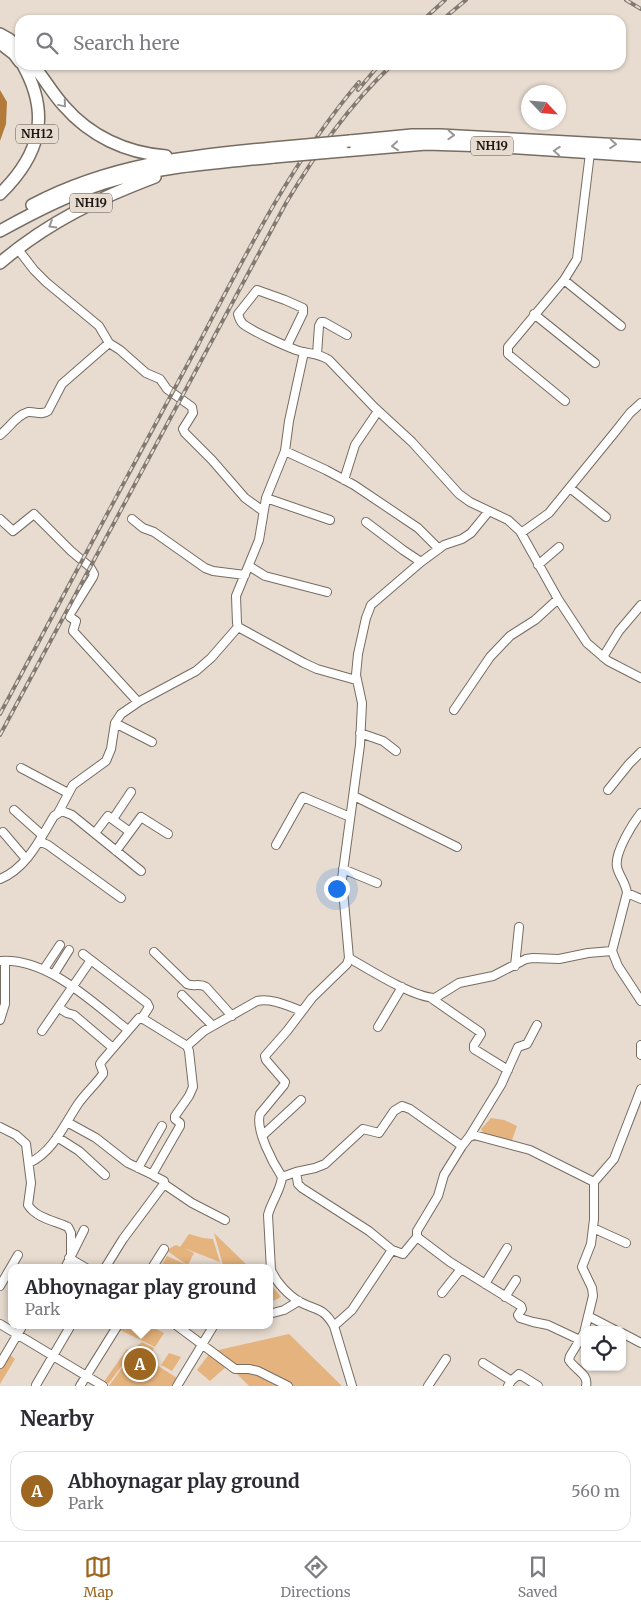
<!DOCTYPE html>
<html lang="en">
<head>
<meta charset="utf-8">
<style>
	:root { --surface:#fff; --page:#f7f7f7; --text:#2b2b33; --muted:#7c7c81; --line:#e1e1e2; --accent:#9d6621 }
	body { margin:0; font-family:Merriweather,serif; background:var(--page); color:var(--text) }
	.controls { position:absolute; right:15px; bottom:15px; display:grid; overflow:hidden; border-radius:10px; box-shadow:0 1px 4px #0004 }
	.controls button { width:45px; height:45px; display:grid; place-items:center; padding:0; border:0; border-bottom:1px solid var(--line); background:var(--surface); color:var(--text); font:25px sans-serif }
	.compass { position:absolute; left:521px; top:85px; width:45px; height:45px; border-radius:50%; background:var(--surface); box-shadow:0 1px 4px #0004; rotate:116deg }
	.you { position:absolute; left:336px; top:888px; width:18px; height:18px; margin:-12px; border:4px solid #fff; border-radius:50%; background:#1a73e8; box-shadow:0 0 0 8px #1a73e833 }
	.badge { display:grid; place-items:center; width:32px; height:32px; border-radius:50%; background:var(--accent); color:#fff; font-size:16px; font-weight:700 }
	.pin { position:absolute; translate:-50% -50%; border:2px solid #fff; box-shadow:0 1px 5px #0006 }
	.popup { position:absolute; left:8px; top:1264px; width:265px; height:65px; box-sizing:border-box; display:grid; place-content:center; border-radius:10px; background:var(--surface); filter:drop-shadow(0 1px 4px #0005); font-size:16px; white-space:nowrap; color:var(--muted) }
	.popup b { font-size:19px; color:var(--text) }
	.popup::after { content:''; position:absolute; left:50%; top:100%; margin-left:-10px; border:10px solid transparent; border-top-color:var(--surface) }
	.list { margin:0; padding:0; list-style:none }
	h2 { display:flex; justify-content:space-between; align-items:center; height:65px; margin:0; padding:0 20px; font-size:21px }
	h2 small { font-size:16px; font-weight:400; color:var(--muted) }
	.list li { display:grid; grid-template-columns:32px 1fr auto; gap:15px; align-items:center; box-sizing:border-box; height:80px; margin:0 10px 10px; padding:0 10px; border:1px solid var(--line); border-radius:15px }
	.list b { display:block; font-size:19px; white-space:nowrap }
	.list p { margin:0; font-size:16px; white-space:nowrap; color:var(--muted) }
	.list em { font-size:16px; font-style:normal; color:var(--muted) }
	.icon { flex:none; width:28px; height:28px; fill:none; stroke:currentColor; stroke-width:2; stroke-linecap:round; stroke-linejoin:round }
	.map { position:relative; flex:none; width:641px; height:1386px; overflow:hidden }
	.search { position:absolute; background:var(--surface); box-shadow:0 1px 4px #0004; left:15px; right:15px; top:15px; height:55px; display:flex; align-items:center; gap:12px; box-sizing:border-box; padding:0 18px; border-radius:15px; color:var(--muted); font-size:19px }
	.sheet { height:155px; background:var(--surface) }
	nav { display:flex; justify-content:space-around; align-items:center; box-sizing:border-box; height:70px; border-top:1px solid var(--line); background:var(--surface); font-size:14px; color:var(--muted) }
	nav a { display:grid; justify-items:center; gap:2px }
	nav .on { color:var(--accent) }
	.map>svg:first-child { display:block }
</style>
</head>
<body>
<div class="map">
<svg width="641" height="1386" viewBox="0 0 641 1386">
	<rect width="100%" height="100%" fill="#e8dcd0"/>
	<path fill="#e5b37d" d="M 491,1118 L 504,1120 L 517,1126 L 511,1143 L 486,1136 L 481,1129 Z
		M 214,1233 L 249,1267 L 249,1268 L 230,1268 L 223,1265 Z
		M 189,1234 L 203,1238 L 213,1239 L 220,1262 L 184,1248 L 194,1253 L 188,1265 L 192,1268 L 160,1268 L 167,1256 L 187,1265 L 166,1250 L 176,1245 L 180,1247 Z
		M 269,1282 L 281,1297 L 269,1303 Z
		M 122,1325 L 148,1325 L 164,1333 L 155,1347 L 120,1330 Z
		M 289,1334 L 342,1386 L 249,1386 L 214,1351 Z
		M 142,1342 L 154,1348 L 150,1357 L 135,1351 L 177,1378 L 172,1386 L 109,1386 L 134,1351 L 132,1350 Z
		M 127,1349 L 132,1352 L 109,1383 L 103,1383 Z
		M 169,1353 L 181,1357 L 172,1371 L 161,1365 Z
		M 210,1353 L 227,1366 L 210,1381 L 197,1370 Z
		M 9,1354 L 15,1359 L 0,1384 L 0,1368 Z"/>
	<path fill="#b37b39" d="M 0,90 L 7,102 L 6,124 L 0,141 Z"/>
	<g fill="none" stroke-linecap="round" stroke-linejoin="round">
		<defs>
			<path id="minor" d="M 17,248 L 34,270 L 46,282 L 99,326 L 109,343 L 120,350 L 146,373 L 160,379 L 167,389 L 192,407 L 193,413 L 183,429 L 185,433 L 212,460 L 245,498 L 263,511
				M 564,280 L 621,326
				M 534,314 L 595,363
				M 287,346 L 303,313 L 303,308 L 285,300 L 257,290 L 238,314 C 239,318 240,321 243,324 C 254,332 283,345 296,350 C 308,354 319,353 329,360 L 374,407 L 412,442 L 459,494 L 470,502 L 508,520 L 520,531 L 558,599 L 587,643 L 608,661 L 641,678
				M 304,352 L 289,421 L 285,451 L 266,498 L 259,540 L 236,596 L 237,623 L 238,627 L 304,663 L 317,669 L 356,680
				M 317,354 L 319,326 L 321,322 L 324,322 L 347,335
				M 565,401 L 508,354 L 508,347 L 564,280 L 577,259 L 590,153
				M 0,435 C 9,428 17,415 28,412 C 35,411 41,416 48,411 L 62,384 L 109,343
				M 285,451 L 326,470 L 354,485 L 418,528 L 439,549
				M 344,480 L 355,445 L 378,411
				M 570,488 L 606,517
				M 266,498 L 330,520
				M 0,519 L 13,531 L 34,514 L 71,551 L 90,567 L 94,574 L 93,577 L 70,614 L 70,617 L 76,621 L 73,631 L 138,702
				M 132,519 L 143,528 L 154,532 L 205,568 L 213,571 L 245,575
				M 366,522 L 403,550 L 421,562
				M 521,533 L 549,513 L 615,432 L 630,413 L 641,403
				M 538,565 L 559,547
				M 249,566 L 265,576 L 327,592
				M 603,657 L 619,631 L 641,605
				M 454,710 L 490,657 L 510,636 L 535,620 L 558,599
				M 115,723 L 152,742
				M 360,733 L 383,741 L 396,751
				M 21,768 L 68,793
				M 608,790 L 629,764 L 641,752
				M 354,796 L 457,847
				M 14,810 L 42,835
				M 58,813 L 73,785 L 106,761 L 111,749 L 115,723 L 121,714 L 140,701 L 196,671 L 211,658 L 238,627
				M 641,813 C 633,823 614,853 617,867 C 619,876 626,883 627,893 L 612,951 L 618,966 L 641,1001
				M 113,819 L 131,792
				M 3,832 L 26,859
				M 95,833 L 108,816 L 130,832
				M 39,841 L 48,845 L 121,898
				M 276,845 L 303,797 L 350,817
				M 116,851 L 141,817 L 168,834
				M 343,869 L 377,883
				M 0,879 C 27,868 40,839 54,816 L 62,811 L 72,815 L 141,871
				M 627,893 L 641,899
				M 154,952 L 187,984 C 193,987 199,983 206,987 L 232,1016
				M 83,954 L 147,1003 L 149,1007 L 142,1018
				M 349,958 C 370,970 412,997 435,998 L 459,983 L 493,976 L 526,959 L 533,958 L 559,959 L 588,953 L 612,951
				M 0,961 C 47,957 93,1003 128,1030
				M 515,966 L 519,927
				M 44,969 L 60,945
				M 54,974 L 69,950
				M 182,995 L 213,1026
				M 431,998 L 480,1032 L 481,1034 L 474,1045 L 474,1049 L 508,1070
				M 59,1008 L 67,1013 L 74,1015 L 113,1048
				M 0,1020 L 5,1004 L 5,961
				M 378,1027 L 402,987
				M 42,1031 L 91,960
				M 641,1045 L 641,1055
				M 187,1046 L 204,1031 L 257,1001 C 272,998 288,1006 302,1011
				M 67,1122 L 96,1138 L 128,1163 L 153,1175
				M 0,1127 L 16,1135 L 26,1144 L 31,1183 L 28,1205 C 36,1218 55,1221 68,1227 L 71,1233 L 71,1254
				M 262,1136 L 301,1100
				M 57,1137 L 79,1151 L 105,1175
				M 469,1137 L 501,1085 L 518,1047 L 527,1044 L 537,1025
				M 462,1146 L 444,1175 L 438,1196 L 417,1231 L 417,1237 L 450,1262 L 521,1306 L 522,1309 L 518,1315 L 520,1318 L 533,1322 L 548,1325 L 580,1340
				M 29,1163 C 53,1152 64,1125 78,1104 C 85,1094 95,1085 103,1074 L 103,1072 L 100,1064 L 102,1061 L 139,1018 L 145,1020 L 187,1046 L 189,1051 L 193,1087 L 189,1096 L 175,1116 L 175,1119 L 180,1123 L 180,1126 L 153,1173 L 154,1176 L 164,1181 L 164,1184 L 123,1239 L 105,1268
				M 138,1168 L 162,1126
				M 296,1172 L 298,1184 L 302,1188 L 369,1231 L 392,1250 L 352,1310 L 334,1326
				M 282,1177 L 296,1172 L 315,1168 L 325,1164 L 363,1129 L 379,1133 L 394,1111 L 402,1106 L 410,1109 L 462,1146 L 469,1137 L 474,1135 L 530,1150 L 594,1182
				M 164,1184 L 192,1203 L 225,1220
				M 593,1228 L 626,1243
				M 392,1250 L 403,1254 L 417,1237
				M 69,1258 L 86,1268
				M 65,1268 L 84,1230
				M 152,1268 L 164,1249
				M 485,1284 L 507,1248
				M 0,1286 L 18,1255
				M 442,1293 L 461,1269
				M 505,1297 L 516,1280
				M 269,1314 L 284,1310 L 299,1301
				M 588,1316 L 615,1330
				M 0,1324 L 103,1386
				M 176,1325 L 235,1369 L 249,1369 L 258,1371 L 288,1386
				M 622,1333 L 641,1343
				M 483,1363 L 510,1380 L 510,1383 L 508,1386
				M 0,1364 L 23,1325
				M 511,1381 L 519,1374 L 538,1386
				M 36,1385 L 71,1325
				M 80,1386 L 118,1325
				M 177,1386 L 214,1325
				M 352,1386 L 334,1326 C 323,1307 317,1311 300,1302 C 288,1295 276,1282 271,1270 L 268,1215 C 271,1202 281,1190 282,1177 C 273,1163 255,1130 260,1114 L 284,1085 L 285,1082 L 266,1060 L 265,1056 L 287,1031 L 312,998 L 347,964 L 349,958 L 342,879 L 360,745 L 362,703 L 356,675 L 358,654 L 366,618 L 371,605 L 421,562 L 444,545 L 462,539 L 471,533 L 489,511
				M 428,1386 L 446,1359
				M 586,1386 C 589,1374 575,1370 569,1360 L 570,1356 L 584,1333 L 593,1296 L 592,1288 L 582,1267 L 591,1244 L 594,1219 L 594,1182 L 614,1159 L 641,1089"/>
			<path id="highway" d="M 0,34 L 9,39 L 20,49
				M 0,43 L 14,54 L 20,62
				M 33,65 C 44,78 52,93 64,106 C 90,136 126,153 166,156
				M 350,141 L 412,135 L 440,135 L 641,146
				M 343,151 L 426,144 L 489,146 L 641,156
				M 0,194 C 40,155 51,115 23,65
				M 32,205 C 110,164 187,156 273,148
				M 0,231 C 34,212 67,195 104,183 C 159,166 217,163 274,157
				M 0,263 C 48,222 97,199 155,177"/>
		</defs>
		<use href="#minor" stroke="#776c62" stroke-width="10"/>
		<use href="#highway" stroke="#776c62" stroke-width="14"/>
		<use href="#minor" stroke="#fff" stroke-width="8"/>
		<use href="#highway" stroke="#fff" stroke-width="11"/>
		<defs>
			<path id="rail" d="M 626,0 L 641,9
				M 423,20 L 445,0
				M 442,20 L 466,0
				M 358,90 L 379,65
				M 0,714 C 66,591 131,468 198,345 C 246,254 292,161 359,82
				M 0,735 L 286,203 C 316,153 349,105 392,65"/>
		</defs>
		<use href="#rail" stroke="#827a72" stroke-width="4"/>
		<use href="#rail" stroke="#e8dcd0" stroke-width="2" stroke-dasharray="5.5" stroke-linecap="butt"/>
		<defs>
			<path id="highway-bridge" d="M 273,148 L 350,141
				M 274,157 L 343,151"/>
		</defs>
		<use href="#highway-bridge" stroke="#776c62" stroke-width="14" stroke-linecap="butt"/>
		<use href="#highway-bridge" stroke="#fff" stroke-width="11"/>
	</g>
	<defs><path id="oneway-chevron" d="M-2-3.5L2.5 0L-2 3.5" fill="none" stroke-width="1.6" stroke-linecap="round" stroke-linejoin="round" transform="scale(1.25)"/></defs>
	<g stroke="#999795">
		<use href="#oneway-chevron" transform="translate(63 104) rotate(50)"/>
		<use href="#oneway-chevron" transform="translate(451 135) rotate(2)"/>
		<use href="#oneway-chevron" transform="translate(613 144) rotate(4)"/>
		<use href="#oneway-chevron" transform="translate(395 146) rotate(175)"/>
		<use href="#oneway-chevron" transform="translate(557 151) rotate(-176)"/>
		<use href="#oneway-chevron" transform="translate(52 225) rotate(149)"/>
	</g>
	<g text-anchor="middle" stroke-width="4" stroke-linejoin="round" paint-order="stroke">
		<g fill="#e8dcd0" stroke="#59534c" stroke-width="1">
			<rect x="16" y="124.5" width="42" height="19" rx="4"/>
			<rect x="471" y="136.5" width="42" height="19" rx="4"/>
			<rect x="70" y="193.5" width="42" height="19" rx="4"/>
		</g>
		<g font-size="12" font-weight="bold" fill="#1c1814">
			<text x="37" y="138">NH12</text>
			<text x="492" y="150">NH19</text>
			<text x="91" y="207">NH19</text>
		</g>
	</g>
</svg>
<div class="controls">
<button><svg class="icon" aria-label="locate" viewBox="0 0 24 24"><circle cx="12" cy="12" r="6"/><path d="M12 2v4M12 18v4M2 12h4M18 12h4"/></svg></button>
</div>
<svg class="compass" viewBox="-18 -18 36 36"><path d="M0-13l5 13h-10z" fill="#e53935"/><path d="M0 13l5-13h-10z" fill="#7c7c81"/></svg>
<div class="you"></div>
<div class="pin badge" style="left:140px;top:1364px">A</div>
<div class="popup"><b>Abhoynagar play ground</b>Park</div>
<div class="search"><svg class="icon" aria-label="search" viewBox="0 0 24 24"><circle cx="10" cy="10" r="6"/><path d="M15 15l6 6"/></svg>Search here</div>
</div>
<section class="sheet">
<h2>Nearby<small></small></h2>
<ul class="list">
<li><span class="badge">A</span><div><b>Abhoynagar play ground</b><p>Park</p></div><em>560 m</em></li>
</ul>
</section>
<nav>
<a class="on"><svg class="icon" aria-label="map" viewBox="0 0 24 24"><path d="M3 6l6-2 6 2 6-2v14l-6 2-6-2-6 2zM9 4v14M15 6v14"/></svg>Map</a>
<a><svg class="icon" aria-label="directions" viewBox="0 0 24 24"><path d="M12 3l9 9-9 9-9-9zM9 14v-3h6M13 9l2 2-2 2"/></svg>Directions</a>
<a><svg class="icon" aria-label="saved" viewBox="0 0 24 24"><path d="M7 4h10v16l-5-4-5 4z"/></svg>Saved</a>
</nav>
</body>
</html>
